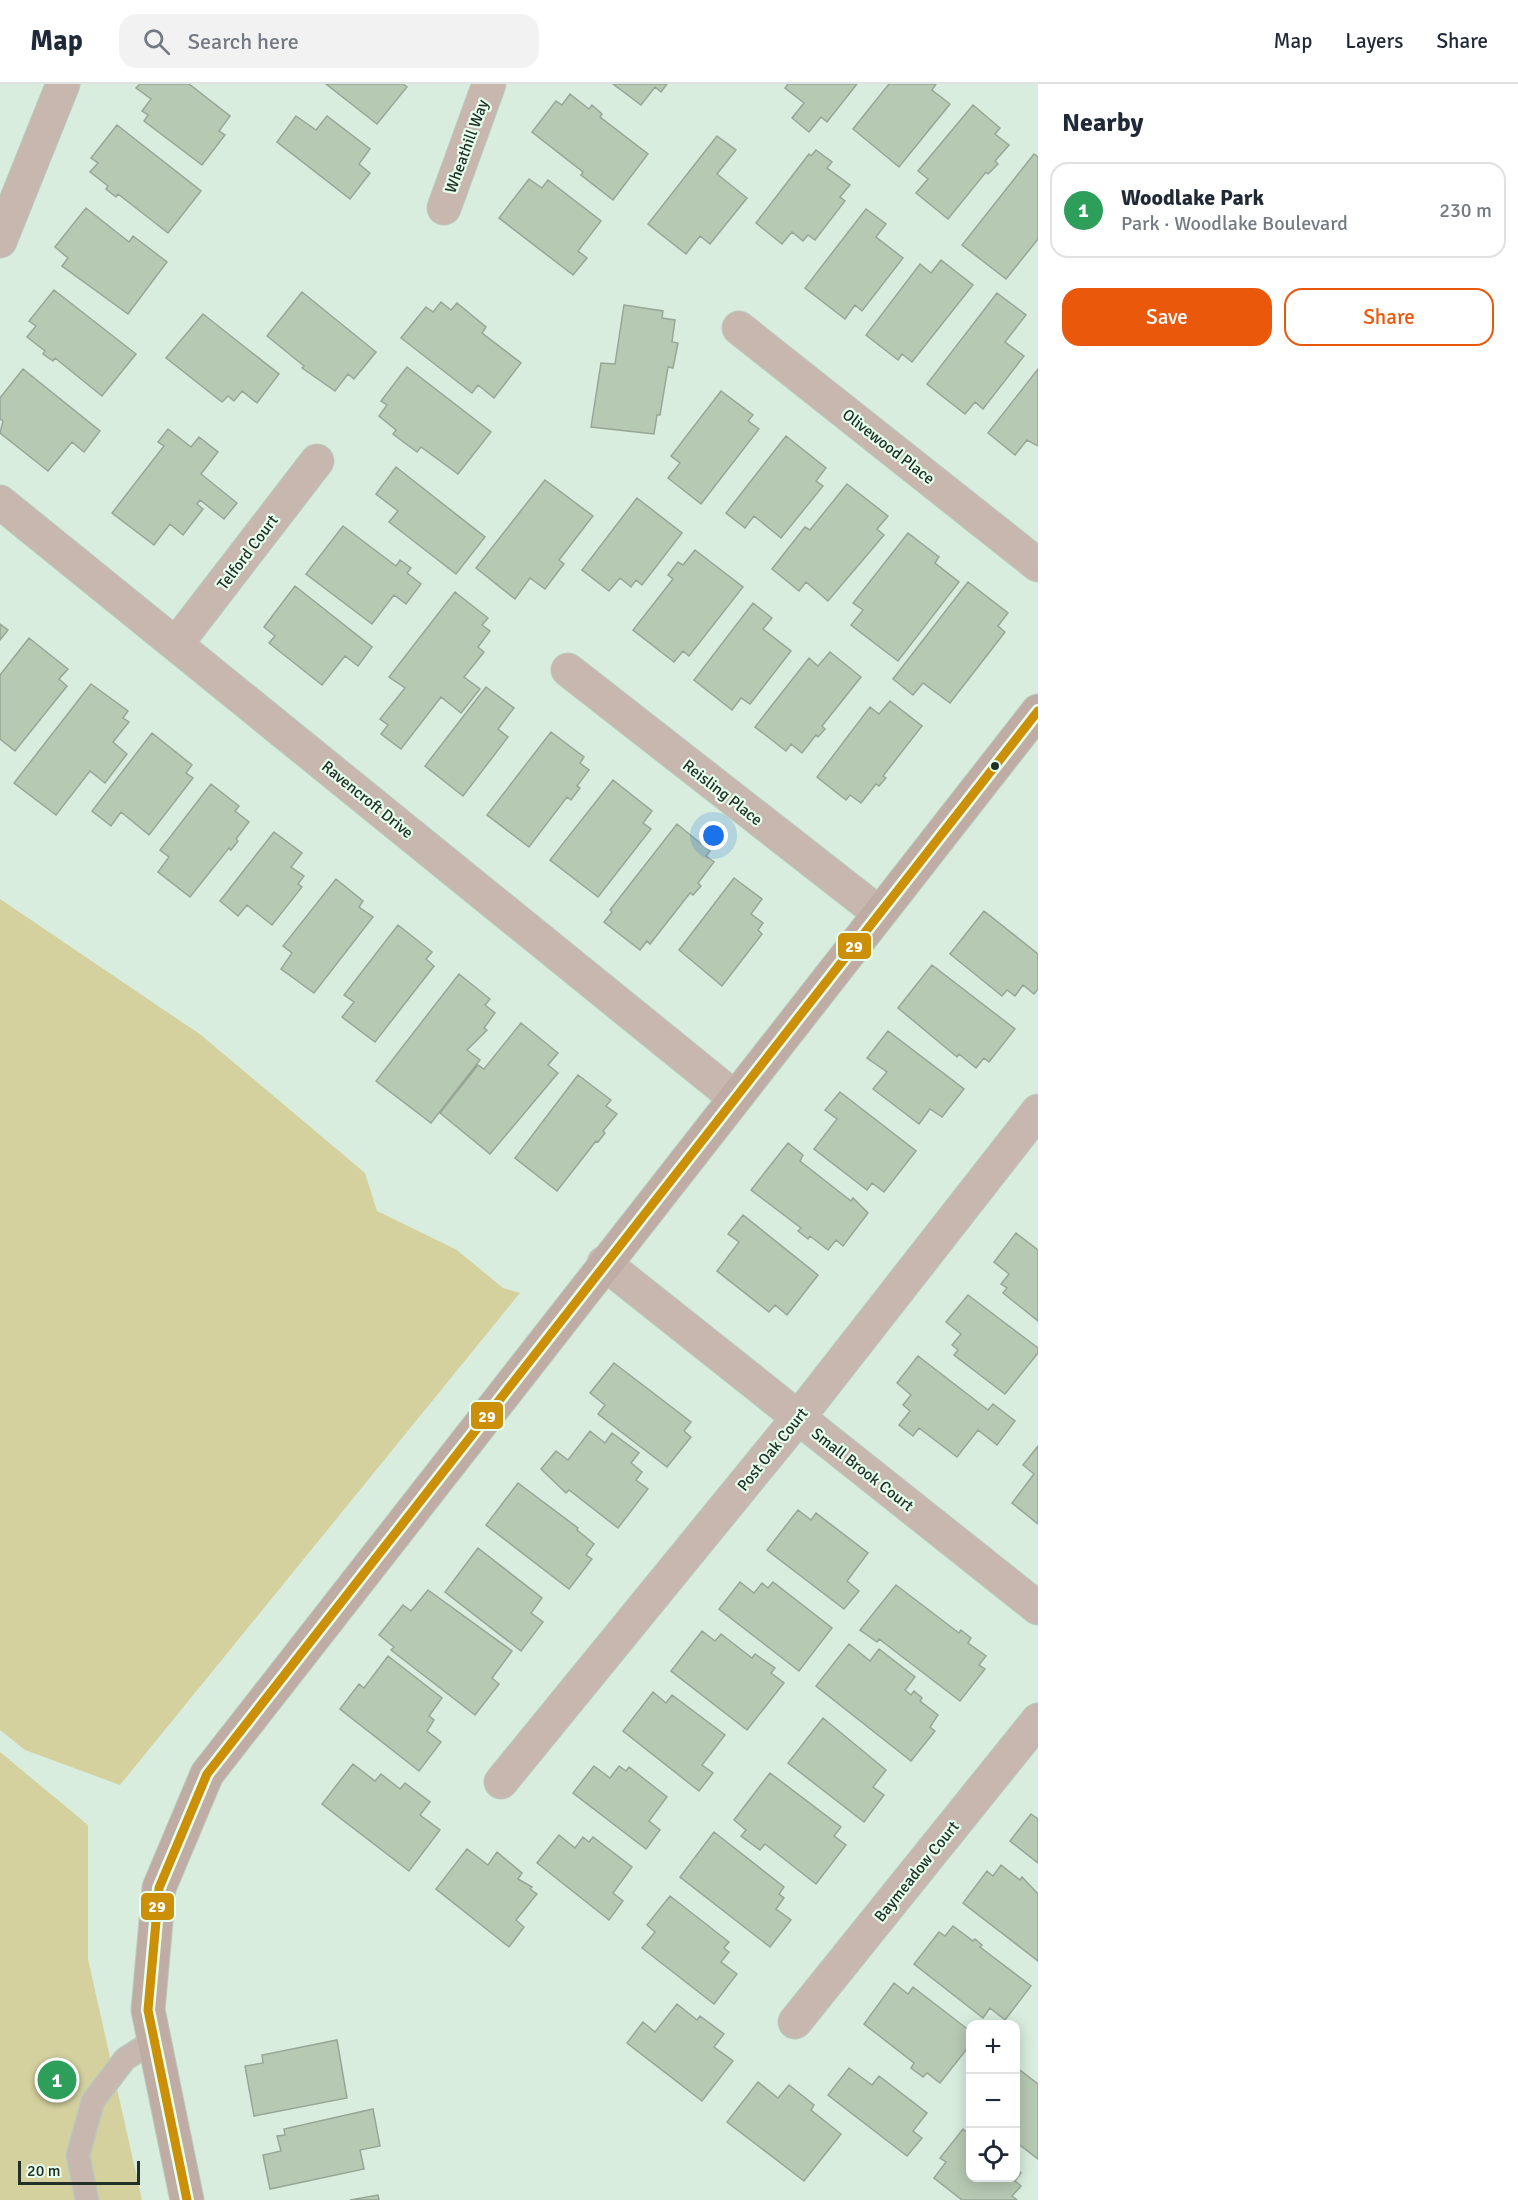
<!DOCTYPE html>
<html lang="en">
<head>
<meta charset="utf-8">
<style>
	:root { --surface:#fff; --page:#f2f2f3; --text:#1f2937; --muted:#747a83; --line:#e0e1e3; --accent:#ea580c }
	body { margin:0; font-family:Signika,sans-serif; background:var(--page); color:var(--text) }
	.controls { position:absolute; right:18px; bottom:18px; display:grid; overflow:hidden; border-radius:12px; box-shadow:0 3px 15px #0003 }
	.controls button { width:54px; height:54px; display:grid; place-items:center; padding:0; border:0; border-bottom:2px solid var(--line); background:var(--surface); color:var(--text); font:30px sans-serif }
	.scale { position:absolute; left:18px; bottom:15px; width:122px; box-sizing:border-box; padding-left:6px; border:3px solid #223127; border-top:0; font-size:16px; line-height:21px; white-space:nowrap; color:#223127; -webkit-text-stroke:4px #e7ffed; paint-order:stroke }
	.you { position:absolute; left:714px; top:752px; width:21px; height:21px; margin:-15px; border:4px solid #fff; border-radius:50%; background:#1a73e8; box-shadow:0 0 0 9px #1a73e833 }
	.badge { display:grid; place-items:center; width:39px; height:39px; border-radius:50%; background:var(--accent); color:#fff; font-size:20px; font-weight:700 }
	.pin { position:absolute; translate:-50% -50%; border:3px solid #fff; box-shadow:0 2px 6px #0006 }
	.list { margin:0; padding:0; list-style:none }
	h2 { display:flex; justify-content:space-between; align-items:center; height:78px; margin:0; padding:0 24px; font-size:26px }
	h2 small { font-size:20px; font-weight:400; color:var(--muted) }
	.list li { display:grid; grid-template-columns:39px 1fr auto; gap:18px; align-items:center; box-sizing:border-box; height:96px; margin:0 12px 12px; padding:0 12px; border:2px solid var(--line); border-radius:18px }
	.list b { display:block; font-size:22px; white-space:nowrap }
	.list p { margin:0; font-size:20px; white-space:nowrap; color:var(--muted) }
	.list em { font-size:20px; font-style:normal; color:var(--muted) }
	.actions { display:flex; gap:12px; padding:18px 24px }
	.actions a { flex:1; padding:14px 0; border:2px solid var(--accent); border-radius:18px; text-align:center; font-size:21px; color:var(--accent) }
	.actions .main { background:var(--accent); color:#fff }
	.icon { flex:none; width:33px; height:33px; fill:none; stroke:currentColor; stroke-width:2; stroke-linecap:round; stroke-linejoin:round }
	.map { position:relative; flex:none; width:1038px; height:2116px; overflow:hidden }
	header { display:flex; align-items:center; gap:36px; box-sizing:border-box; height:84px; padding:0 30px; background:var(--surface); border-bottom:2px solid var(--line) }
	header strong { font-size:28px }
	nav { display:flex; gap:33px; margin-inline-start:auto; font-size:21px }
	.search { width:420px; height:54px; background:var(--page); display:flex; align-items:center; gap:15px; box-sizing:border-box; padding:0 21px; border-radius:18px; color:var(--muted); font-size:22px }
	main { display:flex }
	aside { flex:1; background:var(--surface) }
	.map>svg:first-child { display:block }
</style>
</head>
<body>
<header>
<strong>Map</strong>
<div class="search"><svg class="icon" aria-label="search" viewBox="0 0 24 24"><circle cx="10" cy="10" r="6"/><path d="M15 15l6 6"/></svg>Search here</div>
<nav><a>Map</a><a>Layers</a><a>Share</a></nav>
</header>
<main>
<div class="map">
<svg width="1038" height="2116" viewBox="0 0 1038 2116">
	<rect width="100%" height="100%" fill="#d8eddd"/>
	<path fill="#d4d19f" d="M 0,815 L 201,951 L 365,1089 L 377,1127 L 457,1166 L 503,1204 L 520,1209 L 120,1701 L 25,1666 L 0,1646 Z
		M 0,1668 L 88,1741 L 88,1875 L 142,2116 L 0,2116 Z"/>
	<path fill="#b6c9b2" stroke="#98a698" stroke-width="1.5" d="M 140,0 L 189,0 L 230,32 L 219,47 L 225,51 L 202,81 L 144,37 L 148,31 L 142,27 L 151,15 L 136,4 Z
		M 326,0 L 403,0 L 407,3 L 377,40 Z
		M 613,0 L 667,0 L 661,8 L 655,3 L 641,21 Z
		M 788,0 L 857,0 L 827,38 L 821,33 L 809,48 L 792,34 L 804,19 L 785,4 Z
		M 889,0 L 936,0 L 932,6 L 950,20 L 899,83 L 853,45 Z
		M 570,10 L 589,25 L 592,21 L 602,30 L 600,33 L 648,70 L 613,116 L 581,91 L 583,88 L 532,48 L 556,17 L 562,21 Z
		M 973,21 L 1000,44 L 995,50 L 1009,61 L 995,77 L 998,80 L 988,90 L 986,88 L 948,135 L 916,109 L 928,95 L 918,87 Z
		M 296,32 L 316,46 L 327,32 L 370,65 L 359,80 L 370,89 L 350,115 L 277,58 Z
		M 117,41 L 201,107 L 168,149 L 118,110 L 116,113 L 106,105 L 108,102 L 90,88 L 98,79 L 91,74 Z
		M 717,52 L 736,66 L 717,90 L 747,114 L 710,160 L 700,152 L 686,170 L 648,140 Z
		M 816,66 L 832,78 L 827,84 L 850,101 L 840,113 L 845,117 L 815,156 L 808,151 L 803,157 L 792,148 L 782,160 L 756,139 L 809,70 L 811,72 Z
		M 1034,70 L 1038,73 L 1038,155 L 1006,195 L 962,161 Z
		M 529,95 L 542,104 L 548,96 L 601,137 L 578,167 L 587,174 L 573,191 L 499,134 Z
		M 86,124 L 129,158 L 133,152 L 167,178 L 128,230 L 62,182 L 68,174 L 55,163 Z
		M 866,125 L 886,140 L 876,153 L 903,174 L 862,227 L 855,221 L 845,235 L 805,204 Z
		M 941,176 L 973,201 L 912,278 L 902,270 L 898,276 L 866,251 L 920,180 L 931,189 Z
		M 54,206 L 136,270 L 102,312 L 55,274 L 53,277 L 43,270 L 45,267 L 27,253 L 36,242 L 29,237 Z
		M 302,208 L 376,268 L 354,295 L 348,290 L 335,307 L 302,284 L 304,282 L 267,252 Z
		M 997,209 L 1026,231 L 1005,258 L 1024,272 L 983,325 L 975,318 L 965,330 L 927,300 Z
		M 441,218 L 451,226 L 457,219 L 486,243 L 482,249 L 521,279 L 494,314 L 478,301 L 472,309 L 401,254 L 426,223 L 433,228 Z
		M 624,221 L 663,227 L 662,234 L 675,236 L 672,258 L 678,259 L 673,284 L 668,283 L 660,331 L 657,331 L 654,350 L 591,343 L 601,279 L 615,280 Z
		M 203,230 L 279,290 L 257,319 L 242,307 L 234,317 L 228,312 L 222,318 L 166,274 Z
		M 407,283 L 491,348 L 458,390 L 421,363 L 417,368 L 393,350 L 396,346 L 379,332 L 387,321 L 381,317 Z
		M 23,285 L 100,347 L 84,368 L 72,358 L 48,387 L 0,349 L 3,337 L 0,335 L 0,314 Z
		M 1038,285 L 1038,362 L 1027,356 L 1015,371 L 988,349 Z
		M 721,307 L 753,331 L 748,337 L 759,345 L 701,420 L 668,394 L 680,379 L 671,372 Z
		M 168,345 L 191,363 L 199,353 L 218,368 L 201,390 L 237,419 L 224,435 L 200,416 L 197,420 L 203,425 L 183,451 L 170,440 L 154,461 L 112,429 L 164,362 L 158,358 Z
		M 786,352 L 826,384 L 816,397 L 823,402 L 781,454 L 754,432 L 745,444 L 726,429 Z
		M 396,383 L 485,453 L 456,490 L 389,438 L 398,427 L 376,410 Z
		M 545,396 L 593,432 L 559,476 L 564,480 L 545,505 L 530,494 L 515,515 L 476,484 Z
		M 847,400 L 888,432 L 877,445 L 884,451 L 828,517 L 806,498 L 799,507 L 772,485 L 805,443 L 810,446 Z
		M 637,414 L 682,449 L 642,501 L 636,496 L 631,503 L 620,494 L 609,507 L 582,486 Z
		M 343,442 L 396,482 L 400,476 L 411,484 L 407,489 L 421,500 L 406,520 L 394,511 L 372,540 L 306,490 Z
		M 908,449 L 939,473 L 935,479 L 959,498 L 898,577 L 851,541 L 863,526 L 853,519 Z
		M 695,466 L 743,503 L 689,572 L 683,567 L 674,578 L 633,546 L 673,495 L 668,491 L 678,478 L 683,481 Z
		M 968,498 L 1008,529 L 998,542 L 1005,548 L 950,619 L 923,599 L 913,611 L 893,595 Z
		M 295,502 L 372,563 L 358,582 L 345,572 L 322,601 L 269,559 L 275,552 L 264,543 Z
		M 455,508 L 488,534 L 482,541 L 490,547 L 478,563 L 484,568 L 464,593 L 480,605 L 461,629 L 441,613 L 401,665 L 381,650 L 388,641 L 380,635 L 405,604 L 389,593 Z
		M 753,519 L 772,534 L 763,545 L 791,567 L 750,620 L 741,614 L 732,626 L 694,596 Z
		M 0,540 L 8,546 L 0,556 Z
		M 29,554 L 68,585 L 59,595 L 67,602 L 15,667 L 0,655 L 0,591 Z
		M 830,568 L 861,593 L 822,642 L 825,645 L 818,653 L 816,651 L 802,669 L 791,660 L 786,667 L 755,643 L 809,574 L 818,582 Z
		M 91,600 L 128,627 L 123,634 L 129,638 L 113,658 L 127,670 L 105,699 L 90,687 L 56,731 L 14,699 Z
		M 486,603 L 514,624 L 498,645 L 508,653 L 463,712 L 425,682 Z
		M 890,617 L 922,642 L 883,692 L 886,694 L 879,702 L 876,700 L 861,719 L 850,711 L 846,716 L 817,693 L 870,623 L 879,630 Z
		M 551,648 L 584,673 L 580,679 L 589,686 L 577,702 L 580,704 L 571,716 L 567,713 L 529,763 L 487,731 Z
		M 152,649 L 192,681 L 186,689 L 193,694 L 149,751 L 121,728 L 111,742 L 92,727 Z
		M 613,696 L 652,727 L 643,739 L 651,745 L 598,813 L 550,776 Z
		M 211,700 L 239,722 L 235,727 L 249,738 L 236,755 L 238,757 L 231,766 L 229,764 L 190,813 L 158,788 L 169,773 L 160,766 Z
		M 677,740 L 710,767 L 706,772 L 714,778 L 698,799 L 701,802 L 693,811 L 690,809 L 650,860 L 647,857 L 640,866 L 604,838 L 612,828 L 610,826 Z
		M 274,748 L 302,769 L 291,783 L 304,792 L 298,800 L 302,803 L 272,841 L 247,821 L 238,832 L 220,817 Z
		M 734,794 L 762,815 L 751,830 L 763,839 L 758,846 L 762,850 L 722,902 L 679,866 Z
		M 336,795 L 363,817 L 359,823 L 373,833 L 314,909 L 281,885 L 292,869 L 283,862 Z
		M 984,827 L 1038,870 L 1038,905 L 1034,910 L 1023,901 L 1015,912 L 1007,906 L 1002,912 L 950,870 Z
		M 398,841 L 432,868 L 426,875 L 434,882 L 375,958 L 342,933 L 354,918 L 344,911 Z
		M 932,881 L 1015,945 L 989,978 L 984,974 L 976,984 L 959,970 L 957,973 L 898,924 Z
		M 459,890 L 490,915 L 485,921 L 495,929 L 484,944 L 487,946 L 467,966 L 480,976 L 431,1039 L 376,997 Z
		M 521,939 L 558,969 L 548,981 L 558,989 L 490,1070 L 440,1029 L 478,981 L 484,985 Z
		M 888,947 L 964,1005 L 942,1033 L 930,1025 L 919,1040 L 873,1005 L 887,988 L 867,974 Z
		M 578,991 L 611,1016 L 606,1022 L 617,1030 L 603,1047 L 605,1049 L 598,1058 L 596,1057 L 557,1107 L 515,1074 Z
		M 840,1008 L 916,1067 L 884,1108 L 872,1099 L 867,1106 L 814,1065 L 837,1035 L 825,1026 Z
		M 788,1059 L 803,1071 L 800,1077 L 851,1117 L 853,1114 L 868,1129 L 843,1162 L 836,1156 L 828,1166 L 810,1152 L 808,1155 L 798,1147 L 801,1144 L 751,1106 Z
		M 743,1131 L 818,1191 L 787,1231 L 775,1221 L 769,1228 L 717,1187 L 739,1158 L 728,1150 Z
		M 1016,1149 L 1038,1166 L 1038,1237 L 1003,1209 L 1007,1204 L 1001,1200 L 1009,1190 L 994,1178 Z
		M 968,1211 L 1038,1264 L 1038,1269 L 1005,1310 L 954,1271 L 958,1266 L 952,1261 L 961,1250 L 946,1238 Z
		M 918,1272 L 988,1326 L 993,1320 L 1015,1337 L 997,1361 L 978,1346 L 957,1373 L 919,1344 L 913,1352 L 899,1341 L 910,1327 L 903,1321 L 911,1311 L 897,1299 Z
		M 614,1279 L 691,1338 L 684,1347 L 691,1353 L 667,1383 L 598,1330 L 605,1321 L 590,1309 Z
		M 590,1347 L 605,1359 L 612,1349 L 639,1369 L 631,1379 L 642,1388 L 636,1396 L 648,1405 L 618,1444 L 569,1406 L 566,1409 L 541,1385 L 556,1367 L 568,1376 Z
		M 1038,1362 L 1038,1440 L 1012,1419 L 1034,1390 L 1023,1381 Z
		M 518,1399 L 578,1444 L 577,1446 L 594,1460 L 586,1471 L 592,1475 L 569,1505 L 486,1441 Z
		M 798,1426 L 811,1436 L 816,1429 L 868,1469 L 847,1497 L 859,1507 L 844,1525 L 767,1466 Z
		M 478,1464 L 542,1514 L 531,1529 L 543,1538 L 521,1567 L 445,1508 Z
		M 740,1498 L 754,1509 L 762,1499 L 768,1504 L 773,1498 L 832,1544 L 799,1587 L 719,1525 Z
		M 896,1501 L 959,1549 L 961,1546 L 971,1554 L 968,1559 L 986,1572 L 979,1581 L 985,1585 L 960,1617 L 879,1555 L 877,1558 L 860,1546 Z
		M 428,1506 L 512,1567 L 492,1594 L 499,1600 L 475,1631 L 391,1566 L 394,1563 L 379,1551 L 403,1521 L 411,1527 Z
		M 702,1547 L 715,1557 L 721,1550 L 752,1574 L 755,1570 L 775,1584 L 771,1589 L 784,1599 L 747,1646 L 671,1587 Z
		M 849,1560 L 870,1577 L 879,1565 L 915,1593 L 905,1606 L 911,1611 L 914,1607 L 922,1614 L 920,1617 L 938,1631 L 930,1643 L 935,1647 L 911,1677 L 816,1602 Z
		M 388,1572 L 442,1614 L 429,1632 L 434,1636 L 427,1647 L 441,1658 L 419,1687 L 340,1625 L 359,1600 L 364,1604 Z
		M 653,1608 L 666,1619 L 672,1611 L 725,1651 L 702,1681 L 713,1689 L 699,1707 L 623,1647 Z
		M 823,1634 L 886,1686 L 873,1703 L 884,1711 L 864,1738 L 788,1679 Z
		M 353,1680 L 375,1697 L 381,1690 L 400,1705 L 405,1699 L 430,1718 L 420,1731 L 440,1746 L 409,1787 L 322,1720 Z
		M 594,1682 L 610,1694 L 619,1682 L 626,1687 L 629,1683 L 667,1713 L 649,1737 L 660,1746 L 646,1765 L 573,1709 Z
		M 770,1689 L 841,1743 L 834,1752 L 846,1761 L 816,1800 L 765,1760 L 760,1766 L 741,1752 L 746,1746 L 734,1736 Z
		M 1031,1730 L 1038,1735 L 1038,1779 L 1010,1757 Z
		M 714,1748 L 784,1803 L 779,1810 L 784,1814 L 776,1825 L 791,1836 L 770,1863 L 680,1793 Z
		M 559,1751 L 575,1764 L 583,1753 L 589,1758 L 593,1753 L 632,1783 L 613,1809 L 623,1817 L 609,1836 L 537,1779 Z
		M 467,1765 L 488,1781 L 497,1768 L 522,1789 L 518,1795 L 532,1803 L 530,1805 L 537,1810 L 516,1836 L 524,1843 L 509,1863 L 436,1805 Z
		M 1001,1781 L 1020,1796 L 1022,1793 L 1038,1810 L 1038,1877 L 963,1819 L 987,1787 L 993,1792 Z
		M 670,1812 L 729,1858 L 724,1864 L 729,1868 L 721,1878 L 737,1890 L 714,1920 L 642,1864 L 655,1848 L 647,1841 Z
		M 953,1842 L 973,1857 L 975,1855 L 982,1861 L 980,1863 L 1031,1902 L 1005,1936 L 990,1924 L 983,1934 L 914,1880 L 939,1848 L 945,1852 Z
		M 894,1899 L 908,1910 L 913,1903 L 970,1947 L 970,1961 L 940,1999 L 927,1989 L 923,1993 L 911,1984 L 914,1979 L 864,1940 Z
		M 677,1920 L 697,1936 L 700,1932 L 724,1950 L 714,1963 L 733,1977 L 702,2017 L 627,1959 L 643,1938 L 655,1948 Z
		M 337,1956 L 347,2014 L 254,2032 L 245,1982 L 263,1979 L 262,1971 Z
		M 1016,1983 L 1038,2000 L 1038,2075 L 1016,2058 Z
		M 849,1984 L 872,2001 L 879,1992 L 927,2029 L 913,2047 L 922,2054 L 907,2072 L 828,2011 Z
		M 758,1998 L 778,2014 L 789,2001 L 814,2021 L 811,2026 L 841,2050 L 804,2097 L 727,2038 Z
		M 373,2025 L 380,2062 L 360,2066 L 364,2085 L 270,2105 L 263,2071 L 281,2067 L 277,2052 L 285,2051 L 284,2045 Z
		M 963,2045 L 970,2051 L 970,2094 L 1016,2094 L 1016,2085 L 1021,2089 L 1015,2097 L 1021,2102 L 1012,2112 L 1017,2116 L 962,2116 L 934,2094 L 946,2078 L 940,2074 Z
		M 378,2111 L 379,2116 L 350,2116 Z"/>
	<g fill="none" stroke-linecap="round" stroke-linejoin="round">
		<defs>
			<path id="lane" d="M 87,2116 L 78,2071 L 93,2017 L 125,1975 L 153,1957"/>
			<path id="street" d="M 444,124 L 489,0
				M 0,157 L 63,0
				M 739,244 L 1038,481
				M 0,418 L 734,1013
				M 177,559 L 317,377
				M 568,586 L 879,829
				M 604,1179 L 1038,1524
				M 501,1698 L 798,1334 L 1038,1027
				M 795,1938 L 1038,1636"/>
			<path id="secondary" d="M 187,2116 L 148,1926 L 159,1804 L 207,1690 L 1038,627"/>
		</defs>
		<use href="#lane" stroke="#b9cabd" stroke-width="25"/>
		<use href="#street" stroke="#b9cabd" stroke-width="35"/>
		<use href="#secondary" stroke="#b9cabd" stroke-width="35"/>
		<use href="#lane" stroke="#c7b7af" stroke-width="22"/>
		<use href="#street" stroke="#c7b7af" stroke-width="33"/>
		<use href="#secondary" stroke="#bfaca4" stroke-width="33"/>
		<defs>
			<path id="bus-1" d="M 187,2116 L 148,1926 L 159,1804 L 207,1690 L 1038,627"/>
		</defs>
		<use href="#bus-1" stroke="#e7ffed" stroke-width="14"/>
		<use href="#bus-1" stroke="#cc8f08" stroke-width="9"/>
	</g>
	<circle fill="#223127" stroke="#e7ffed" stroke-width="2" cx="995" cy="682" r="5"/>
	<g text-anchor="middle" stroke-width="4.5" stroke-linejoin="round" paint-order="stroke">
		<g font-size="16" fill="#223127" stroke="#e7ffed">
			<text transform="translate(466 62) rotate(-70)" y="6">Wheathill Way</text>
			<text transform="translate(889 362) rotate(38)" y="6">Olivewood Place</text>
			<text transform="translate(247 468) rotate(-53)" y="6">Telford Court</text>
			<text transform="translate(723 708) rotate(38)" y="6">Reisling Place</text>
			<text transform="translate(368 715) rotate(39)" y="6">Ravencroft Drive</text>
			<text transform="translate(772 1365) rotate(-51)" y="6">Post Oak Court</text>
			<text transform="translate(863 1385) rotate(38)" y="6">Small Brook Court</text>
			<text transform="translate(916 1787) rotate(-51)" y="6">Baymeadow Court</text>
		</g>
	</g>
	<g stroke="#e7ffed" stroke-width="2">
		<rect x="837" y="848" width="35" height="28" rx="6" fill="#cc8f08"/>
		<rect x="470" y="1317" width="34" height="29" rx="6" fill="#cc8f08"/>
		<rect x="140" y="1808" width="35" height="29" rx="6" fill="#cc8f08"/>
	</g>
	<g font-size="16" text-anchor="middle" font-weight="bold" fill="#fff">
		<text x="854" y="868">29</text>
		<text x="487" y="1338">29</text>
		<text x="157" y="1828">29</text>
	</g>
</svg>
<div class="controls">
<button>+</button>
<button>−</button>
<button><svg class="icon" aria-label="locate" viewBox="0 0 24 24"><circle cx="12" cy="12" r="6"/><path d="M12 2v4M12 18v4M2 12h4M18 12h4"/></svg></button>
</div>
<div class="scale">20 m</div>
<div class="you"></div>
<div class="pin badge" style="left:57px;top:1996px;background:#2e9e5b">1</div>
</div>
<aside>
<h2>Nearby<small></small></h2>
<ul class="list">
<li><span class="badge" style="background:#2e9e5b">1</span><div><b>Woodlake Park</b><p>Park · Woodlake Boulevard</p></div><em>230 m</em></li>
</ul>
<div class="actions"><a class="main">Save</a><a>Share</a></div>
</aside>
</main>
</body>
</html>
